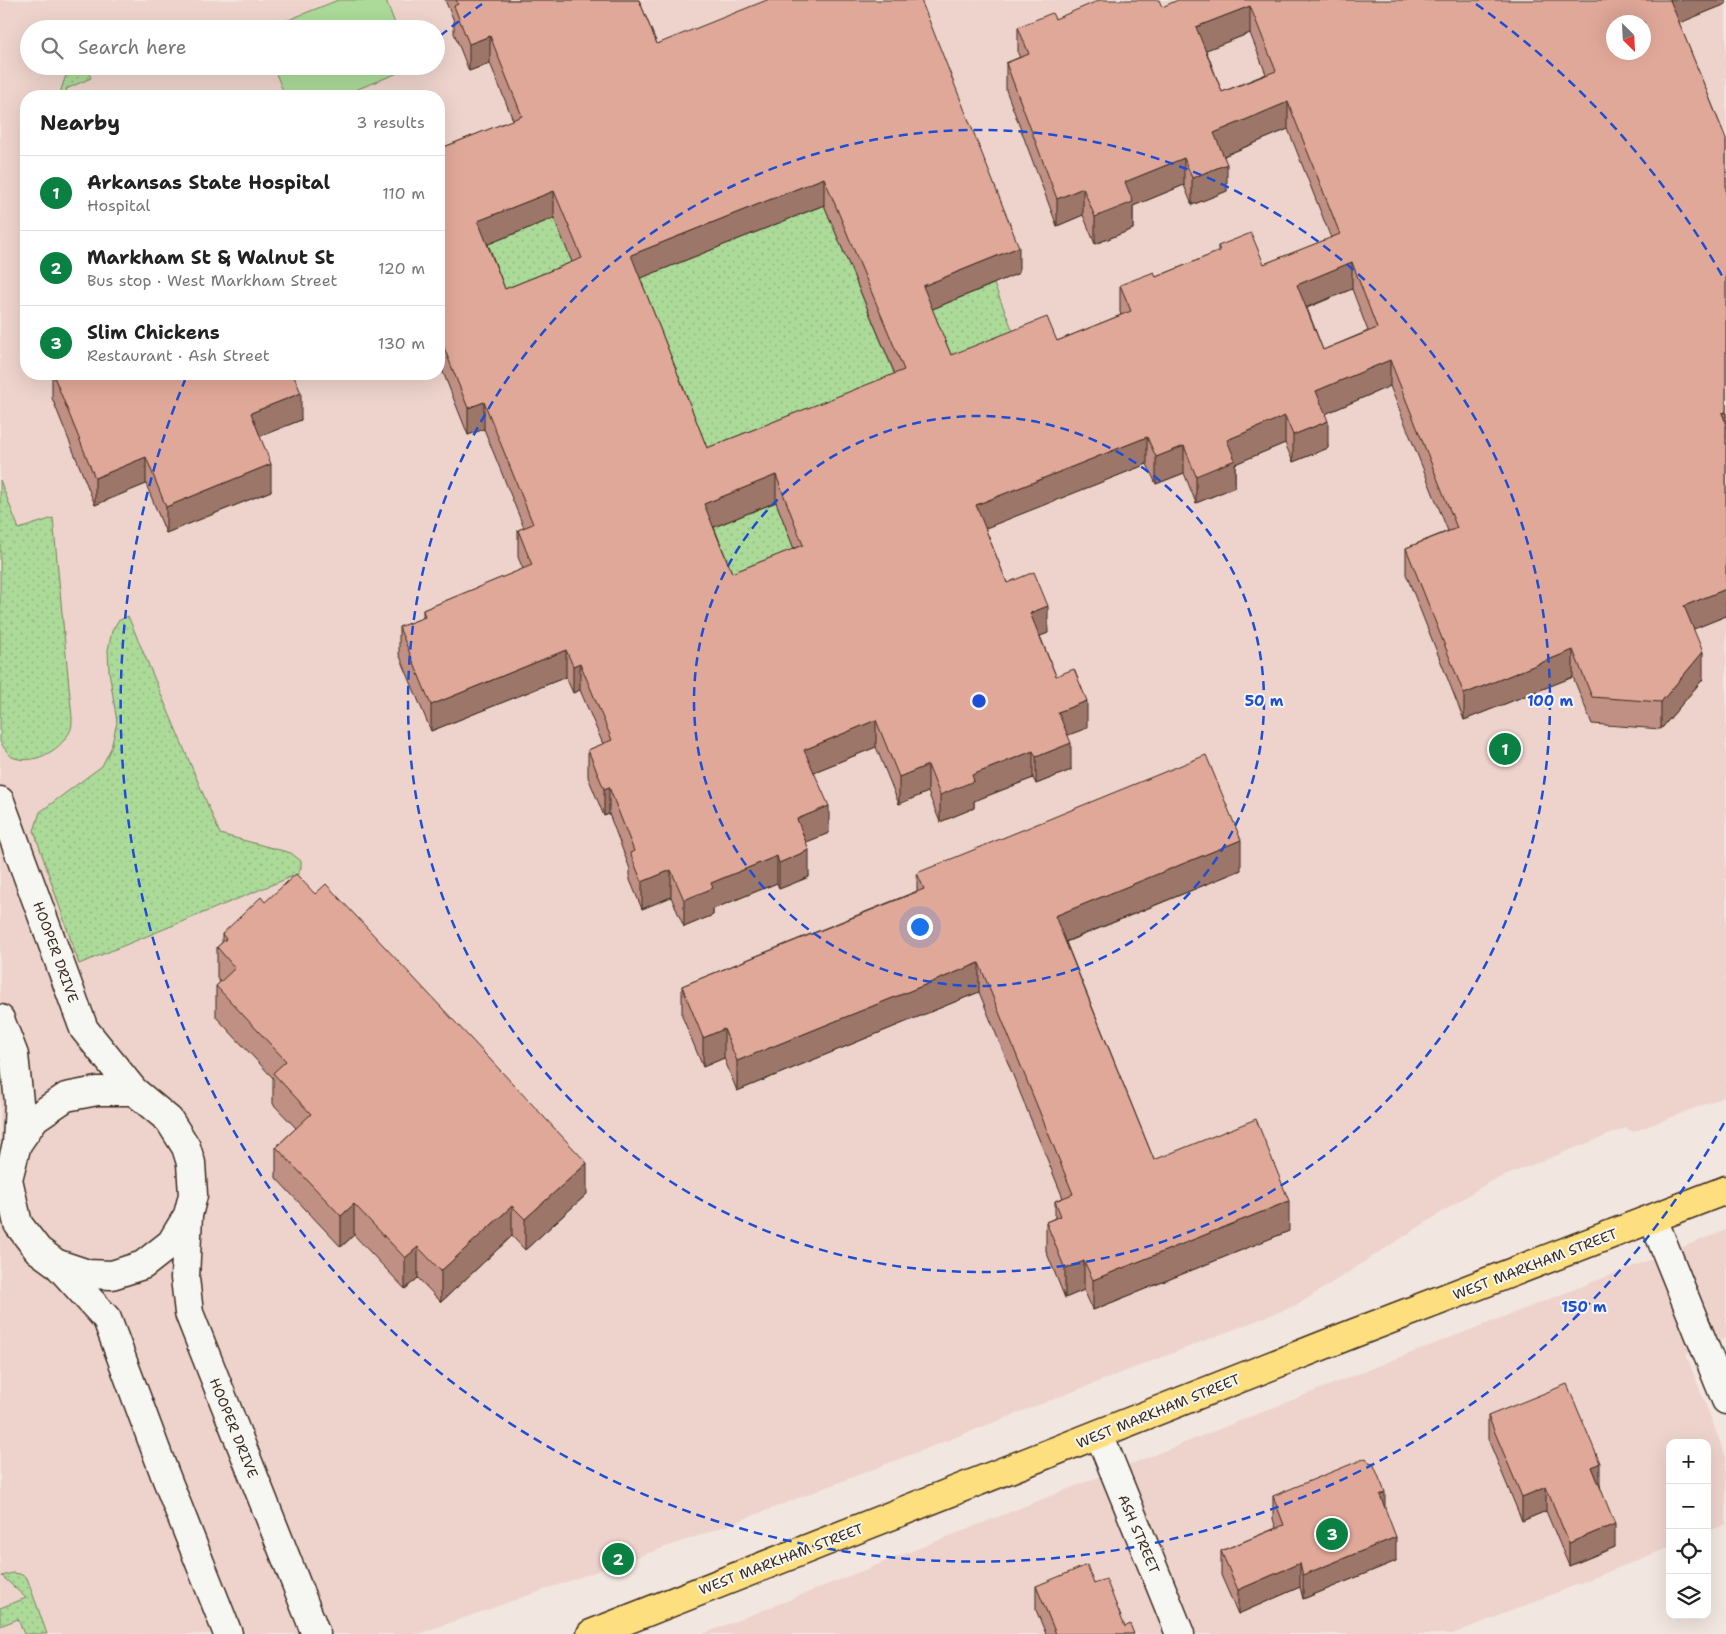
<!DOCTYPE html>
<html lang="en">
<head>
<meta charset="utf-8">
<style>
	:root { --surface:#fff; --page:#f6f6f6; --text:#222; --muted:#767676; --line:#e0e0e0; --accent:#0b8043 }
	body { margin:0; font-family:"Shantell Sans",sans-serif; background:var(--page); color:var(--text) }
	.controls { position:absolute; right:15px; bottom:15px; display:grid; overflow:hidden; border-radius:10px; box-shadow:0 5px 20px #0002 }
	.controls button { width:45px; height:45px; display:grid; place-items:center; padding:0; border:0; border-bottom:1px solid var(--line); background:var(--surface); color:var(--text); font:25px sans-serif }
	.compass { position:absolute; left:1606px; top:15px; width:45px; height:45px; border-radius:50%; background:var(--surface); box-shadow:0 5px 20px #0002; rotate:156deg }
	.you { position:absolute; left:919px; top:926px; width:18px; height:18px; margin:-12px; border:4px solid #fff; border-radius:50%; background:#1a73e8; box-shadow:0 0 0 8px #1a73e833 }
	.badge { display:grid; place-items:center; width:32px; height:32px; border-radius:50%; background:var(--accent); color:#fff; font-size:16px; font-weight:700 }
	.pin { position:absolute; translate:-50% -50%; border:2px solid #fff; box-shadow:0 1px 5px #0006 }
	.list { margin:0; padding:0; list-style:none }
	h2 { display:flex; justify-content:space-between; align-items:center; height:65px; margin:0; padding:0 20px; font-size:21px }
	h2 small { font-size:16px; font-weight:400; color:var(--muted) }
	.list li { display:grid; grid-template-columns:32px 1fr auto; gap:15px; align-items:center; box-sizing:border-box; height:75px; padding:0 20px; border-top:1px solid var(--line) }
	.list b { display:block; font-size:19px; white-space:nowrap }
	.list p { margin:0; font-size:16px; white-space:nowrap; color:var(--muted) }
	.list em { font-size:16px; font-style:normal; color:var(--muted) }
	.icon { flex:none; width:28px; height:28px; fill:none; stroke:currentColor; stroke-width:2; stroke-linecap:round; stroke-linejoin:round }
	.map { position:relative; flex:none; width:1726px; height:1634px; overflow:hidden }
	.search { position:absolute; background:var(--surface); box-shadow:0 5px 20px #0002; left:20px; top:20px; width:425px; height:55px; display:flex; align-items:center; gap:12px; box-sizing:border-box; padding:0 18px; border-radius:28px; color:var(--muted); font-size:19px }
	.panel { position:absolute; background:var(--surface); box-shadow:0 5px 20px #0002; left:20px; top:90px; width:425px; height:290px; border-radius:20px }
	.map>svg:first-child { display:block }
</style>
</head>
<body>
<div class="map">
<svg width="1726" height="1634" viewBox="0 0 1726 1634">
	<defs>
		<pattern id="grass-dots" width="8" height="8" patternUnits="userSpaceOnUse" patternTransform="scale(1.25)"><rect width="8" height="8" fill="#acda99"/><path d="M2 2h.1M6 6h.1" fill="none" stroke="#95bb83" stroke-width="1.8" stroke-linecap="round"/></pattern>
	</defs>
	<rect width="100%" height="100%" fill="#f2e6e0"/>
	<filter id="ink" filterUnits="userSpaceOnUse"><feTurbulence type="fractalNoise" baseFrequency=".02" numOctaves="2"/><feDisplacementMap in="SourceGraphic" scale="10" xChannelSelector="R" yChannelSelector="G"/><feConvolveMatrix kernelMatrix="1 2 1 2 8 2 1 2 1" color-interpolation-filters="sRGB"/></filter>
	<g filter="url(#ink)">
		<path fill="#edd3cb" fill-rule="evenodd" d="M 0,0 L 1726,0 L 1726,1096 L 1633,1132 L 1626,1128 L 1489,1182 L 1297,1305 L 726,1526 L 418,1634 L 0,1634 ZM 1614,22 L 1644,22 L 1644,52 L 1614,52 ZM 29,29 L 436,29 L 436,66 L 29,66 ZM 26,96 L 439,96 L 439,374 L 26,374 Z
			M 1726,1230 L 1726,1338 L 1686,1354 L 1726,1457 L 1726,1524 L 1707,1532 L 1707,1443 L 1670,1443 L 1670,1547 L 1486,1621 L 1452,1634 L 703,1634 L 1383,1364 Z"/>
		<path fill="url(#grass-dots)" stroke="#74825c" d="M 69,66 L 86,66 L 91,78 L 66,89 L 69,96 L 59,96 Z
			M 824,205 L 904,397 L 707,475 L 631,282 Z
			M 554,218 L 582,284 L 505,316 L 478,248 Z
			M 994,284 L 1022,354 L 951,382 L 923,313 Z
			M 0,480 L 19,529 L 53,518 L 72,718 C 72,723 72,729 69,733 C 59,751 33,766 12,757 C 8,754 3,746 0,742 Z
			M 776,502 L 803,572 L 732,600 L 704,531 Z
			M 128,616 L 220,834 L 291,853 L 301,861 L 301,868 L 298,874 L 79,964 L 34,831 L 40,812 L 102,766 L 111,748 L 117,722 L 109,671 L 108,650 L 112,631 L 118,621 Z
			M 12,1573 L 20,1574 L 27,1578 L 47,1634 L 24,1634 L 18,1619 L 0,1626 L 0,1608 L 26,1598 L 2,1576 Z"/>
		<path fill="#acda99" stroke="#74825c" d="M 338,0 L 386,0 L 397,29 L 266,29 Z
			M 273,66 L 412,66 L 413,67 L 340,96 L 285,96 Z"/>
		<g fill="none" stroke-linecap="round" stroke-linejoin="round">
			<defs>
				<path id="minor" d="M 0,801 L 84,1029 L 134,1091 L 169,1120 L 186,1147 L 191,1163 L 193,1195 L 188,1215 L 185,1278 L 189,1313 L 316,1634
					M 0,1019 L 14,1055 L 19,1102 L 17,1144 L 8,1179 L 18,1224 L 38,1250 L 57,1264 L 107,1319 L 164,1472 L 228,1634
					M 17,1144 L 35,1118 L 66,1097 L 97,1091 L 134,1091
					M 1653,1219 L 1726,1400
					M 58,1264 L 88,1274 L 112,1275 L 143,1265 L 171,1243 L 188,1215
					M 1099,1434 L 1180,1634"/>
				<path id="major" d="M 591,1634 L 1352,1334 L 1726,1190"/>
			</defs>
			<use href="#minor" stroke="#3b2a1e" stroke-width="31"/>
			<use href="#major" stroke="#3b2a1e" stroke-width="31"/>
			<use href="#minor" stroke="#f6f6f2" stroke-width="28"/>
			<use href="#major" stroke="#fedf80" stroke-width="28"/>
		</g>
		<path fill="#c19084" stroke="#3b2a1e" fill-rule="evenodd" d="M 445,0 L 639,0 L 657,44 L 1019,273 L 932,309 L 951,355 L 1057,341 L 1121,315 L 1120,312 L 1120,285 L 1156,277 L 1218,252 L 1218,246 L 1264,264 L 1331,238 L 1288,129 L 1224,156 L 1227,191 L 1192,205 L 1184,185 L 1133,206 L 1133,229 L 1095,244 L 1083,215 L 1057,226 L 1006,90 L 1006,63 L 1020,57 L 1018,54 L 1018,27 L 1055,19 L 1162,7 L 1726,0 L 1726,4 L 1679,23 L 1726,139 L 1726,616 L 1693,629 L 1703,679 L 1661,729 L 1592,724 L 1573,677 L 1464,720 L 1406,574 L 1406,548 L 1448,531 L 1390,386 L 1325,414 L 1328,448 L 1293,462 L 1285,443 L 1235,464 L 1235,487 L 1196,503 L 1184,473 L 1156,484 L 1147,464 L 985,528 L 1007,583 L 1048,633 L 1040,636 L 1056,676 L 1087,728 L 1067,735 L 1071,770 L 1036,784 L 1033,778 L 974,801 L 974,808 L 940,822 L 928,792 L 899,804 L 876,747 L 814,772 L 829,833 L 806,842 L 809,877 L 779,889 L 777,883 L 713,909 L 713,915 L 684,927 L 671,897 L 642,909 L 630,880 L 630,869 L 609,814 L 604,816 L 588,777 L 588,750 L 603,744 L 580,690 L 573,693 L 566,677 L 431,731 L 399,654 L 399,627 L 423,618 L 423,610 L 523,569 L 518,557 L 518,530 L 524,528 L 484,429 L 468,435 L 439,362 L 439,149 L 513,120 L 490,63 L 469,71 L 454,33 L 454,21 ZM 1250,33 L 1266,74 L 1222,92 L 1206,50 ZM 824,205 L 895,374 L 707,448 L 640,278 ZM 554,218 L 572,262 L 505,289 L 488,244 ZM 1352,289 L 1368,331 L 1323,350 L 1307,308 ZM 776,502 L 794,549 L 732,573 L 714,527 Z
			M 52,374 L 301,374 L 294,377 L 301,420 L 260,436 L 271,491 L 166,533 L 146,484 L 95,505 L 52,398 Z
			M 1241,870 L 1066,942 L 1154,1160 L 1289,1231 L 1093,1310 L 1084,1290 L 1065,1298 L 1046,1251 L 1046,1222 L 1055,1218 L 1055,1201 L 1063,1198 L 979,992 L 737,1091 L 724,1058 L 703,1067 L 682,1016 L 682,986 L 917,891 L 917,873 Z
			M 265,902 L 587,1194 L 525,1250 L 512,1236 L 441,1302 L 418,1278 L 405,1289 L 354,1235 L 341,1247 L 276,1178 L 276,1147 L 296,1128 L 273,1104 L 273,1078 L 216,1017 L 216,986 L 220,982 L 217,978 L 217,947 L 222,943 L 222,934 Z
			M 1488,1416 L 1600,1485 L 1615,1547 L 1569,1566 L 1546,1511 L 1522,1521 L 1488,1439 Z
			M 1273,1496 L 1385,1509 L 1396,1561 L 1303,1599 L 1300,1587 L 1238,1614 L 1221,1575 L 1221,1551 L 1276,1528 L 1273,1519 Z
			M 1094,1584 L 1125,1627 L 1134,1634 L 1046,1634 L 1036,1610 L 1036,1586 Z"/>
		<path fill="#9d766b" stroke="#3b2a1e" d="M 1670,0 L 1726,0 L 1726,4 L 1670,27 Z
			M 1250,6 L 1250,33 L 1196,54 L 1196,27 Z
			M 490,36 L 490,63 L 469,71 L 469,44 Z
			M 1288,102 L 1288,129 L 1214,160 L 1214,133 Z
			M 1184,158 L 1184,185 L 1133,206 L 1133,229 L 1095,244 L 1095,217 L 1125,182 Z
			M 1227,164 L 1227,191 L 1192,205 L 1192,178 Z
			M 824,178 L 824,205 L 631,282 L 631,255 Z
			M 1083,188 L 1083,215 L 1057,226 L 1057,199 Z
			M 554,191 L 554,218 L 478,248 L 478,221 Z
			M 1019,247 L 1019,273 L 923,313 L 923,286 Z
			M 1352,262 L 1352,289 L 1297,311 L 1297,285 Z
			M 1390,360 L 1390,386 L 1316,418 L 1316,391 Z
			M 285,374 L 301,374 L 285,380 Z
			M 301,393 L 301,420 L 251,440 L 251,413 Z
			M 484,402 L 484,429 L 468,435 L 468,408 Z
			M 1726,412 L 1726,439 L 1722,413 Z
			M 1285,416 L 1285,443 L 1235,464 L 1235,487 L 1196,503 L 1196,476 L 1227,440 Z
			M 1328,421 L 1328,448 L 1293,462 L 1293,435 Z
			M 1147,437 L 1147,464 L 976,532 L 976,505 Z
			M 1184,446 L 1184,473 L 1156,484 L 1156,457 Z
			M 146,457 L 146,484 L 95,505 L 95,478 Z
			M 271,464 L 271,491 L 166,533 L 166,507 Z
			M 776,475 L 776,502 L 704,531 L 704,504 Z
			M 1726,589 L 1726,616 L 1684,633 L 1684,606 Z
			M 1048,606 L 1048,633 L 1030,640 L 1030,613 Z
			M 566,650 L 566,677 L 431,731 L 431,705 Z
			M 1573,650 L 1573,677 L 1464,720 L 1464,694 Z
			M 1703,652 L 1703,679 L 1661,729 L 1661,702 Z
			M 580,663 L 580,690 L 573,693 L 573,666 Z
			M 1087,701 L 1087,728 L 1058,739 L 1058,712 Z
			M 876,720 L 876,747 L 804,776 L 804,750 Z
			M 1071,743 L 1071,770 L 1036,784 L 1036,757 Z
			M 1033,751 L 1033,778 L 974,801 L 974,808 L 940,822 L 940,795 L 972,775 Z
			M 928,765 L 928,792 L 899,804 L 899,777 Z
			M 609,787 L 609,814 L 604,816 L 604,789 Z
			M 829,806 L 829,833 L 797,846 L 797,819 Z
			M 1241,840 L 1241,870 L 1055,946 L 1055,916 Z
			M 809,850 L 809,877 L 779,889 L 779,863 Z
			M 777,856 L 777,883 L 713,909 L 713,915 L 684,927 L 684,900 L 711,883 Z
			M 671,870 L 671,897 L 642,909 L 642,882 Z
			M 979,963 L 979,992 L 737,1091 L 737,1061 Z
			M 724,1029 L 724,1058 L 703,1067 L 703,1038 Z
			M 587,1163 L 587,1194 L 525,1250 L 525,1219 Z
			M 1289,1201 L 1289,1231 L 1093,1310 L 1093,1280 Z
			M 354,1204 L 354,1235 L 341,1247 L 341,1216 Z
			M 512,1206 L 512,1236 L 441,1302 L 441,1271 Z
			M 418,1247 L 418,1278 L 405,1289 L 405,1258 Z
			M 1084,1261 L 1084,1290 L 1065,1298 L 1065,1269 Z
			M 1600,1463 L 1600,1487 L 1592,1467 Z
			M 1546,1487 L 1546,1511 L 1522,1521 L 1522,1497 Z
			M 1385,1492 L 1385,1515 L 1380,1495 Z
			M 1615,1524 L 1615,1547 L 1569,1566 L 1569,1543 Z
			M 1396,1537 L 1396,1561 L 1303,1599 L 1303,1575 Z
			M 1300,1563 L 1300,1587 L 1238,1614 L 1238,1590 Z"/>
		<path fill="#e0a899" stroke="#3b2a1e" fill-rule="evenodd" d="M 456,0 L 639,0 L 657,44 L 767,0 L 921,0 L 1019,247 L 923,286 L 951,355 L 1047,317 L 1057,341 L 1131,311 L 1120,285 L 1154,272 L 1156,277 L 1220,251 L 1218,246 L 1251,233 L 1264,264 L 1340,234 L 1288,102 L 1214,133 L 1227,164 L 1192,178 L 1184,158 L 1125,182 L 1133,202 L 1095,217 L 1083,188 L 1057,199 L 1006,63 L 1029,54 L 1018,27 L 1052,13 L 1055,19 L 1100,0 L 1159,0 L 1162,7 L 1178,0 L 1670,0 L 1726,139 L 1726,412 L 1722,413 L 1726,423 L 1726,589 L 1684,606 L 1703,652 L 1661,702 L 1592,697 L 1573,650 L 1464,694 L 1406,548 L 1457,528 L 1390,360 L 1316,391 L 1328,421 L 1293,435 L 1285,416 L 1227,440 L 1235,460 L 1196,476 L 1184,446 L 1156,457 L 1147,437 L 976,505 L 1007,583 L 1034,572 L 1048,606 L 1030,613 L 1056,676 L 1074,669 L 1087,701 L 1058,712 L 1071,743 L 1036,757 L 1033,751 L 972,775 L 974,781 L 940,795 L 928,765 L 899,777 L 876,720 L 804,750 L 829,806 L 797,819 L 809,850 L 779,863 L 777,856 L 711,883 L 713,888 L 684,900 L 671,870 L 642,882 L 630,853 L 634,851 L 609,787 L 604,789 L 588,750 L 612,740 L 580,663 L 573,666 L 566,650 L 431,705 L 399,627 L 425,617 L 423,610 L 532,565 L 518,530 L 533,524 L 484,402 L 468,408 L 439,335 L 439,149 L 522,116 L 490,36 L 469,44 L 454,6 L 458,4 ZM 1250,6 L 1276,71 L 1222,92 L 1196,27 ZM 1614,22 L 1644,22 L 1644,52 L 1614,52 ZM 824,178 L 904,370 L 707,448 L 631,255 ZM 554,191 L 582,258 L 505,289 L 478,221 ZM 1352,262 L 1377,328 L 1323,350 L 1297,285 ZM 776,475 L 803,545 L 732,573 L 704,504 Z
			M 53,374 L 293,374 L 301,393 L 251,413 L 271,464 L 166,507 L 146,457 L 95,478 Z
			M 1206,755 L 1241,840 L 1055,916 L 1154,1160 L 1256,1119 L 1289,1201 L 1093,1280 L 1084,1261 L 1065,1269 L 1046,1222 L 1061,1216 L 1055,1201 L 1073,1194 L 979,963 L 737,1061 L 724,1029 L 703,1038 L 682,986 L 924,889 L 917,873 Z
			M 296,874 L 315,894 L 326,884 L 587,1163 L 525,1219 L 512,1206 L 441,1271 L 418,1247 L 405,1258 L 354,1204 L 341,1216 L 276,1147 L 311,1114 L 273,1073 L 286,1061 L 216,986 L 235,968 L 217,947 L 226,939 L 222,934 L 261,897 L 265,902 Z
			M 1567,1384 L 1600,1463 L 1592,1467 L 1615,1524 L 1569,1543 L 1546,1487 L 1522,1497 L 1488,1416 Z
			M 1366,1458 L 1370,1464 L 1373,1463 L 1385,1492 L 1380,1495 L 1396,1537 L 1303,1575 L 1300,1563 L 1238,1590 L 1221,1551 L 1284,1525 L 1273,1496 Z
			M 1087,1565 L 1094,1584 L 1106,1579 L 1125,1627 L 1130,1624 L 1134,1634 L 1056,1634 L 1036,1586 Z"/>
	</g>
	<g fill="none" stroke="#1d4ed8" stroke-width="2.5" stroke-dasharray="9 6">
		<circle cx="979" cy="701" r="285"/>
		<circle cx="979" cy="701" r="571"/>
		<path d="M1724 1123A856 856 0 0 1 185 380M440 36A856 856 0 0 1 482 4M1476 4A856 856 0 0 1 1724 279"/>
	</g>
	<g text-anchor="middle" stroke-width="4" stroke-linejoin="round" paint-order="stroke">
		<g font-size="14" fill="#3b2a1e" stroke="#f6f6f2">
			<text transform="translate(56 952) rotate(70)" y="5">HOOPER DRIVE</text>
			<text transform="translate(1535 1264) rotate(-21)" y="5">WEST MARKHAM STREET</text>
			<text transform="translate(1158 1411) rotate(-22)" y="5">WEST MARKHAM STREET</text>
			<text transform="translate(234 1428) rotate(68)" y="5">HOOPER DRIVE</text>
			<text transform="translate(1139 1534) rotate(67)" y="5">ASH STREET</text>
			<text transform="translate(781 1559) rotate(-21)" y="5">WEST MARKHAM STREET</text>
		</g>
	</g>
	<circle cx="979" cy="701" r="8" fill="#1d4ed8" stroke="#f6f6f2" stroke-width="2.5"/>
	<g font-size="15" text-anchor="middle" font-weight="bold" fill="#1d4ed8" stroke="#f6f6f2" stroke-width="4" stroke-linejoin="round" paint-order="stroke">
		<text x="1264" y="706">50 m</text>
		<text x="1550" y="706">100 m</text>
		<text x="1584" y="1312">150 m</text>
	</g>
</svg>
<div class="controls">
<button>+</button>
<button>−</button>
<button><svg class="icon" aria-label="locate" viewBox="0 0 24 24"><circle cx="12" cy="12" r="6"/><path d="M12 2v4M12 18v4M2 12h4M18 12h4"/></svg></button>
<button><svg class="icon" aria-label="layers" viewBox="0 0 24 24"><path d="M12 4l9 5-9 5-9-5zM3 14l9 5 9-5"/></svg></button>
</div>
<svg class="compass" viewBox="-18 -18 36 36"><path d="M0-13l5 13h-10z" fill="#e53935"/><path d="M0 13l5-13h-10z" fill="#767676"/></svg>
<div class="you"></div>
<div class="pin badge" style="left:1505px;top:749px">1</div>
<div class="pin badge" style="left:618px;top:1559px">2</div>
<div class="pin badge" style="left:1332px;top:1534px">3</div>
<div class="search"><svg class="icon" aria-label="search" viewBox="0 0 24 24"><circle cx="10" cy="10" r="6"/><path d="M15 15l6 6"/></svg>Search here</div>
<section class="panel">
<h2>Nearby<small>3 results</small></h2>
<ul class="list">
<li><span class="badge">1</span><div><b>Arkansas State Hospital</b><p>Hospital</p></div><em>110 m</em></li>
<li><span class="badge">2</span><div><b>Markham St &amp; Walnut St</b><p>Bus stop · West Markham Street</p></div><em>120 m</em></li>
<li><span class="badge">3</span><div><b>Slim Chickens</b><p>Restaurant · Ash Street</p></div><em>130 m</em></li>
</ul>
</section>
</div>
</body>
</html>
